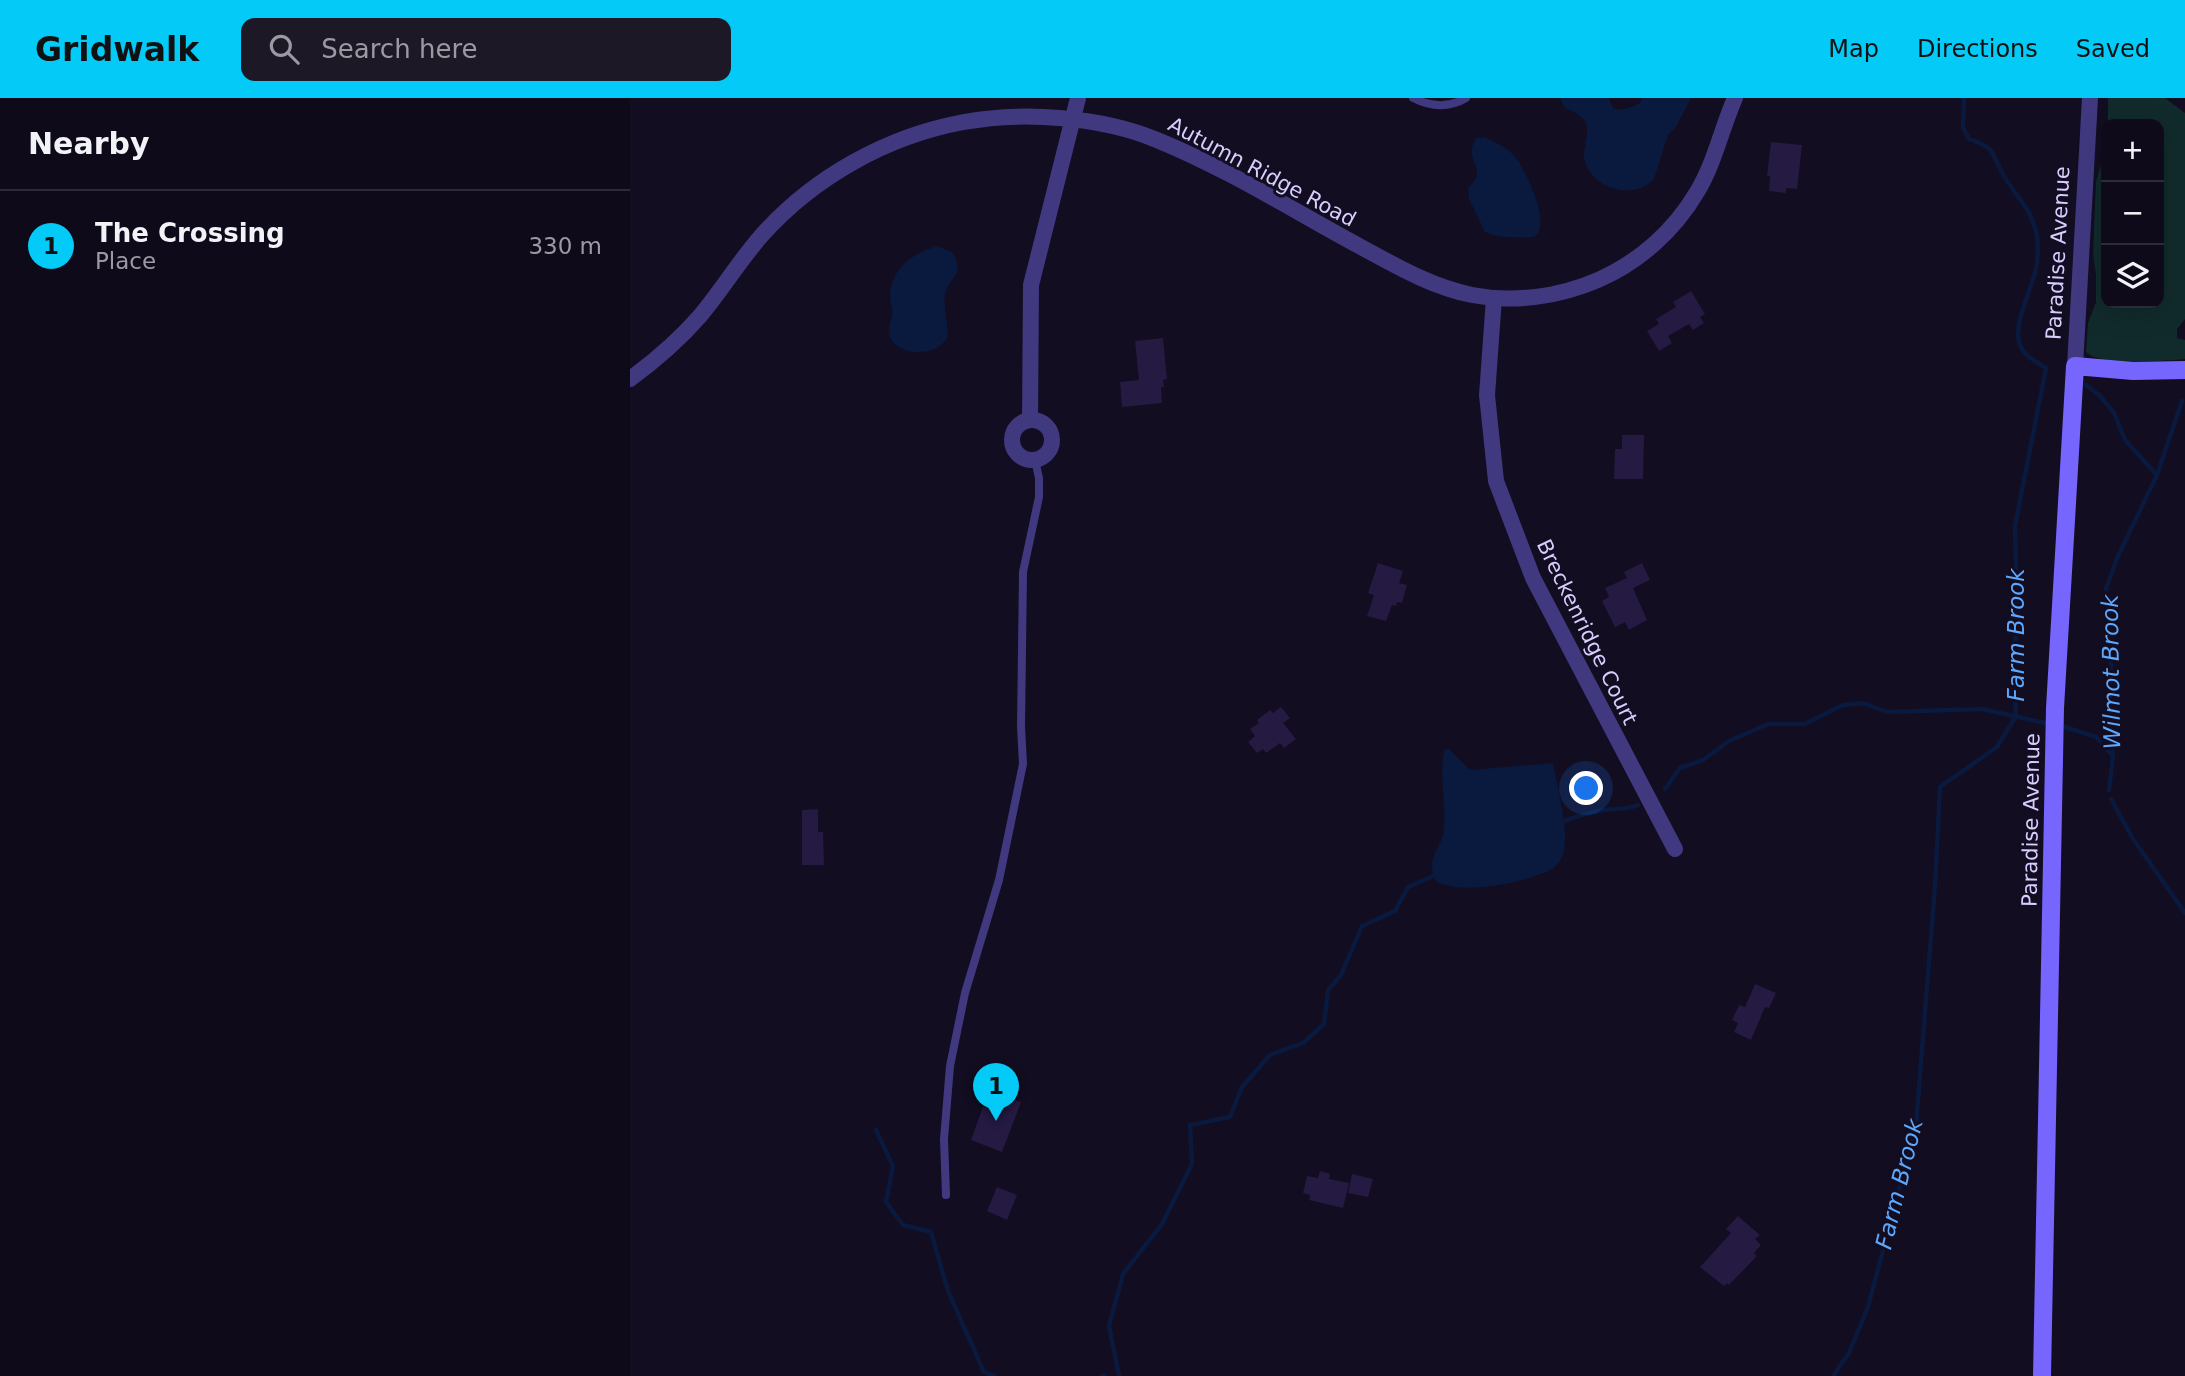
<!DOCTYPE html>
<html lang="en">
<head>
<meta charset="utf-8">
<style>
	:root { --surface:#0e0a19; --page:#1c1826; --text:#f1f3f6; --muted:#9b9aa2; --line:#2e2b38; --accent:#03caf6 }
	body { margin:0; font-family:"DejaVu Sans",sans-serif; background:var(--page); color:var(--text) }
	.controls { position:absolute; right:21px; top:21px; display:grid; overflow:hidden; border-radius:14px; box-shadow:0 7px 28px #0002 }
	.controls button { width:63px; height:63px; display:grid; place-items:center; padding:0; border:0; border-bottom:2px solid var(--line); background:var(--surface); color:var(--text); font:35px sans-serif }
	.you { position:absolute; left:957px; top:691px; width:24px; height:24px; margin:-18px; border:5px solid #fff; border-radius:50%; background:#1a73e8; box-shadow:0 0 0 10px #1a73e833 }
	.badge { display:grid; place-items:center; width:46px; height:46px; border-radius:50%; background:var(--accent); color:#111; font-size:23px; font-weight:700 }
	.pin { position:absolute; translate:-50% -58px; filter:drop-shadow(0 2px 4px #0008) }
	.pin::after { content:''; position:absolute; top:37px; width:24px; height:21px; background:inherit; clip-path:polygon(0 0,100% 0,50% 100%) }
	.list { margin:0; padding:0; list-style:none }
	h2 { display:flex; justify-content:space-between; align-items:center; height:91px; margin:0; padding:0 28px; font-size:30px }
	h2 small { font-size:23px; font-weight:400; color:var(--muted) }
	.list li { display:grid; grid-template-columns:46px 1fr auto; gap:21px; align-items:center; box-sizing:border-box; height:112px; padding:0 28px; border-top:2px solid var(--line) }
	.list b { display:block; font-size:26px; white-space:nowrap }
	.list p { margin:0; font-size:23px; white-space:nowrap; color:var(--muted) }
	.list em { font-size:23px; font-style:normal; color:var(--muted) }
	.icon { flex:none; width:38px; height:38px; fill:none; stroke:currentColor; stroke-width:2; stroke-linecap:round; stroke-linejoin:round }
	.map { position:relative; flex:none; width:1555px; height:1278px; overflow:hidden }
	header { display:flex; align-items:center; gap:42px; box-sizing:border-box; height:98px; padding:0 35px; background:var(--accent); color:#111 }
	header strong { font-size:33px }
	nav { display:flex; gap:38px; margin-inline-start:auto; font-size:24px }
	.search { width:490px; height:63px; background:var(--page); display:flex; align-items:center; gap:18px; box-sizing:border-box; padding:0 24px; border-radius:14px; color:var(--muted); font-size:26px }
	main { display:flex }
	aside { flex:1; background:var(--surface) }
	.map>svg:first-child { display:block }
</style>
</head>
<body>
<header>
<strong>Gridwalk</strong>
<div class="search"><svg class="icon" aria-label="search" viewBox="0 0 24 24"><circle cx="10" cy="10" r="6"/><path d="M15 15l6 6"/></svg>Search here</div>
<nav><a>Map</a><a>Directions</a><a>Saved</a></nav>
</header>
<main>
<aside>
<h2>Nearby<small></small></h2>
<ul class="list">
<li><span class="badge">1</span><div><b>The Crossing</b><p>Place</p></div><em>330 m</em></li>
</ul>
</aside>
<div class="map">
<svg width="1555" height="1278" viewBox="0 0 1555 1278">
	<rect width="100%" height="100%" fill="#120d21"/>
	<path fill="#112a2b" d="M 1478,0 L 1535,0 L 1555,15 L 1555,221 L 1547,231 L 1547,240 L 1555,242 L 1555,261 C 1536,263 1468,268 1456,254 L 1458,225 L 1466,204 L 1466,177 L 1463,156 L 1466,83 L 1476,51 L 1476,205 L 1529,205 L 1529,26 L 1478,26 Z"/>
	<path fill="#0a193e" d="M 930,0 L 979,0 L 983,10 C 992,14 1002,9 1010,5 L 1012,0 L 1061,0 L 1046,29 L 1038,37 L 1024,81 C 1004,104 958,90 954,59 C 953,48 960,37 956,26 C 951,16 945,14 935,10 Z
		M 855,39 C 866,45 878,49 886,60 C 895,71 924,130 903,139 C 899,140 891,139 886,139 C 875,139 865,139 855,134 L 839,101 L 838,90 C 861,68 831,64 846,40 Z
		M 307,148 L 322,154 C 337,178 318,179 315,197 C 313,210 318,225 318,238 C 310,258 274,259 262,243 C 256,235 261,225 262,216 C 263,209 259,202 260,195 C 264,167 283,156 307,148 Z
		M 819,651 L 840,672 L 923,665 C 927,687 940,736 933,756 C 931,763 926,769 920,772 C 898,784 825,799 805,782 C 795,756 813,751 814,730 C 816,703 809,678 814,652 Z"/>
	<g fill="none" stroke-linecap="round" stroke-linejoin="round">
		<path stroke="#0a193e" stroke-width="4.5" d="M 1456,287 L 1469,297 L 1484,315 L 1495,342 L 1526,376
			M 1435,629 L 1466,639 L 1483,658
			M 1035,691 L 1050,670 L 1073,662 L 1099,643 L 1138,626 L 1175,626 L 1213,607 L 1233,605 L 1257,614 L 1352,611 L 1415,625
			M 1479,692 L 1483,658 L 1480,605 L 1481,561 L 1476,491 L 1488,458 L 1527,377 L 1552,303
			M 1481,701 L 1503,741 L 1555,815
			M 929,725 C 944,719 958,715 974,712 C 986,710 997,712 1008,707
			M 246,1032 L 263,1068 L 256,1104 L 273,1127 L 301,1134 L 318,1193 L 354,1274 L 364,1278
			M 472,1278 L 475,1278
			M 489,1278 L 479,1228 L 493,1176 L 532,1126 L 562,1066 L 560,1027 L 600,1019 L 612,989 L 640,957 L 673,945 L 694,926 L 698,892 L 711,877 L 732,828 L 765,813 L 778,789 L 808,776
			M 1203,1278 L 1219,1255 L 1238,1209 L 1286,1027 L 1305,788 L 1310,689 L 1367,649 L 1386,618 L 1384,574 L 1387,511 L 1385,428 L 1416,270 C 1407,264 1396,259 1391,249 C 1380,229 1404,188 1407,166 C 1408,156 1408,142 1406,133 C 1399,107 1386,99 1374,78 C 1361,56 1366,49 1339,41 L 1333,30 L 1334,0"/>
	</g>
	<path fill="#251a42" d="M 1141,44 L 1172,47 L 1167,91 L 1156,90 L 1156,95 L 1139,93 L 1140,78 L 1137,78 Z
		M 1061,193 L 1075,216 L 1070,219 L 1074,225 L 1063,232 L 1059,226 L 1038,238 L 1042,245 L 1029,253 L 1017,233 L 1029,226 L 1026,221 L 1046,209 L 1043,204 Z
		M 533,240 L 537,281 L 533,282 L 534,289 L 531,289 L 532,305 L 492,309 L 490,284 L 509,282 L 505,243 Z
		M 992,337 L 1014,337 L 1013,381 L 984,381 L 985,351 L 992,351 Z
		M 748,465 L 773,473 L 769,485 L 777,487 L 772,505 L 767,504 L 766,508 L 762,507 L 756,523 L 737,518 L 744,497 L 738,495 Z
		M 1012,465 L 1020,482 L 1003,490 L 1017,522 L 999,532 L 995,524 L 985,529 L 972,503 L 979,499 L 975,490 L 997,480 L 994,474 Z
		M 651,609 L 660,620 L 653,625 L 666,641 L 654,650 L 650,645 L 636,655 L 633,651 L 627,655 L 618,644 L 625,638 L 620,631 L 629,625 L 627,622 L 640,612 L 643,615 Z
		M 188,711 L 188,734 L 193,734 L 194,767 L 172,767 L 172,712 Z
		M 1125,886 L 1146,895 L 1139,910 L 1135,909 L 1121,942 L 1104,934 L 1108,925 L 1102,922 L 1109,907 L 1115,909 Z
		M 359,992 L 391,1004 L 372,1054 L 341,1042 Z
		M 690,1073 L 700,1076 L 699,1081 L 719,1085 L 713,1110 L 679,1102 L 680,1097 L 673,1095 L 677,1078 L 688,1080 Z
		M 722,1076 L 743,1081 L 738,1099 L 718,1095 Z
		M 367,1089 L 387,1097 L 377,1122 L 357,1113 Z
		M 1108,1118 L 1130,1137 L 1125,1141 L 1131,1147 L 1124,1155 L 1127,1158 L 1099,1187 L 1097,1185 L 1094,1188 L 1070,1169 L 1101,1135 L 1096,1131 Z"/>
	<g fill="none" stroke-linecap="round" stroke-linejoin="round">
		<path stroke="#413980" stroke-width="8" d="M 783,0 C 801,9 819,10 836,0
			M 316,1097 L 314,1041 L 320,968 L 335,895 L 369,782 L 393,666 L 391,629 L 393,474 L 409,399 L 409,380 L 405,362"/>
		<path stroke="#413980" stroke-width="16" d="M 864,200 L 857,297 L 866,383 L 903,480 L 1045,751
			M 1445,268 L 1460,0
			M 0,281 C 26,262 49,242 70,218 C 92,192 109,163 132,137 C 184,79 257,38 334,24 C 394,13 472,19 527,42 C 598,71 664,113 731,149 C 766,168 802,189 842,197 C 884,205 929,199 968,182 C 1009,164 1044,133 1067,94 C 1085,64 1091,32 1105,0
			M382 342a20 20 0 1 1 40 0a20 20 0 1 1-40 0Z
			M 400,322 L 401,187 L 448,0"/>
		<path stroke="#7666fd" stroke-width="18" d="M 1412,1278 L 1425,610 L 1445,268 L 1503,273 L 1555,272"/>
	</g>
	<g text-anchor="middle" stroke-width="6" stroke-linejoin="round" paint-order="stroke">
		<g font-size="21" fill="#d7cefe" stroke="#120d21">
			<text transform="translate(632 74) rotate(28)" y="7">Autumn Ridge Road</text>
			<text transform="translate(1428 155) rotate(-87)" y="7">Paradise Avenue</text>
			<text transform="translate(957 534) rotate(64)" y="7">Breckenridge Court</text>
			<text transform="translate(1401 722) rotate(-89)" y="7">Paradise Avenue</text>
		</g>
		<g font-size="23" font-style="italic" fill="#5da7fd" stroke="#120d21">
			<text transform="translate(1386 537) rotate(-90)" y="8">Farm Brook</text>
			<text transform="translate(1481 574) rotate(-91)" y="8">Wilmot Brook</text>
			<text transform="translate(1269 1086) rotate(-76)" y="8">Farm Brook</text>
		</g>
	</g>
</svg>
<div class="controls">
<button>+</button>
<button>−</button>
<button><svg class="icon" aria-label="layers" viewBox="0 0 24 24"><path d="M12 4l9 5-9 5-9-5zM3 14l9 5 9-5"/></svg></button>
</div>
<div class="you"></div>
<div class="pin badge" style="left:366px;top:1023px">1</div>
</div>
</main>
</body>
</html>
